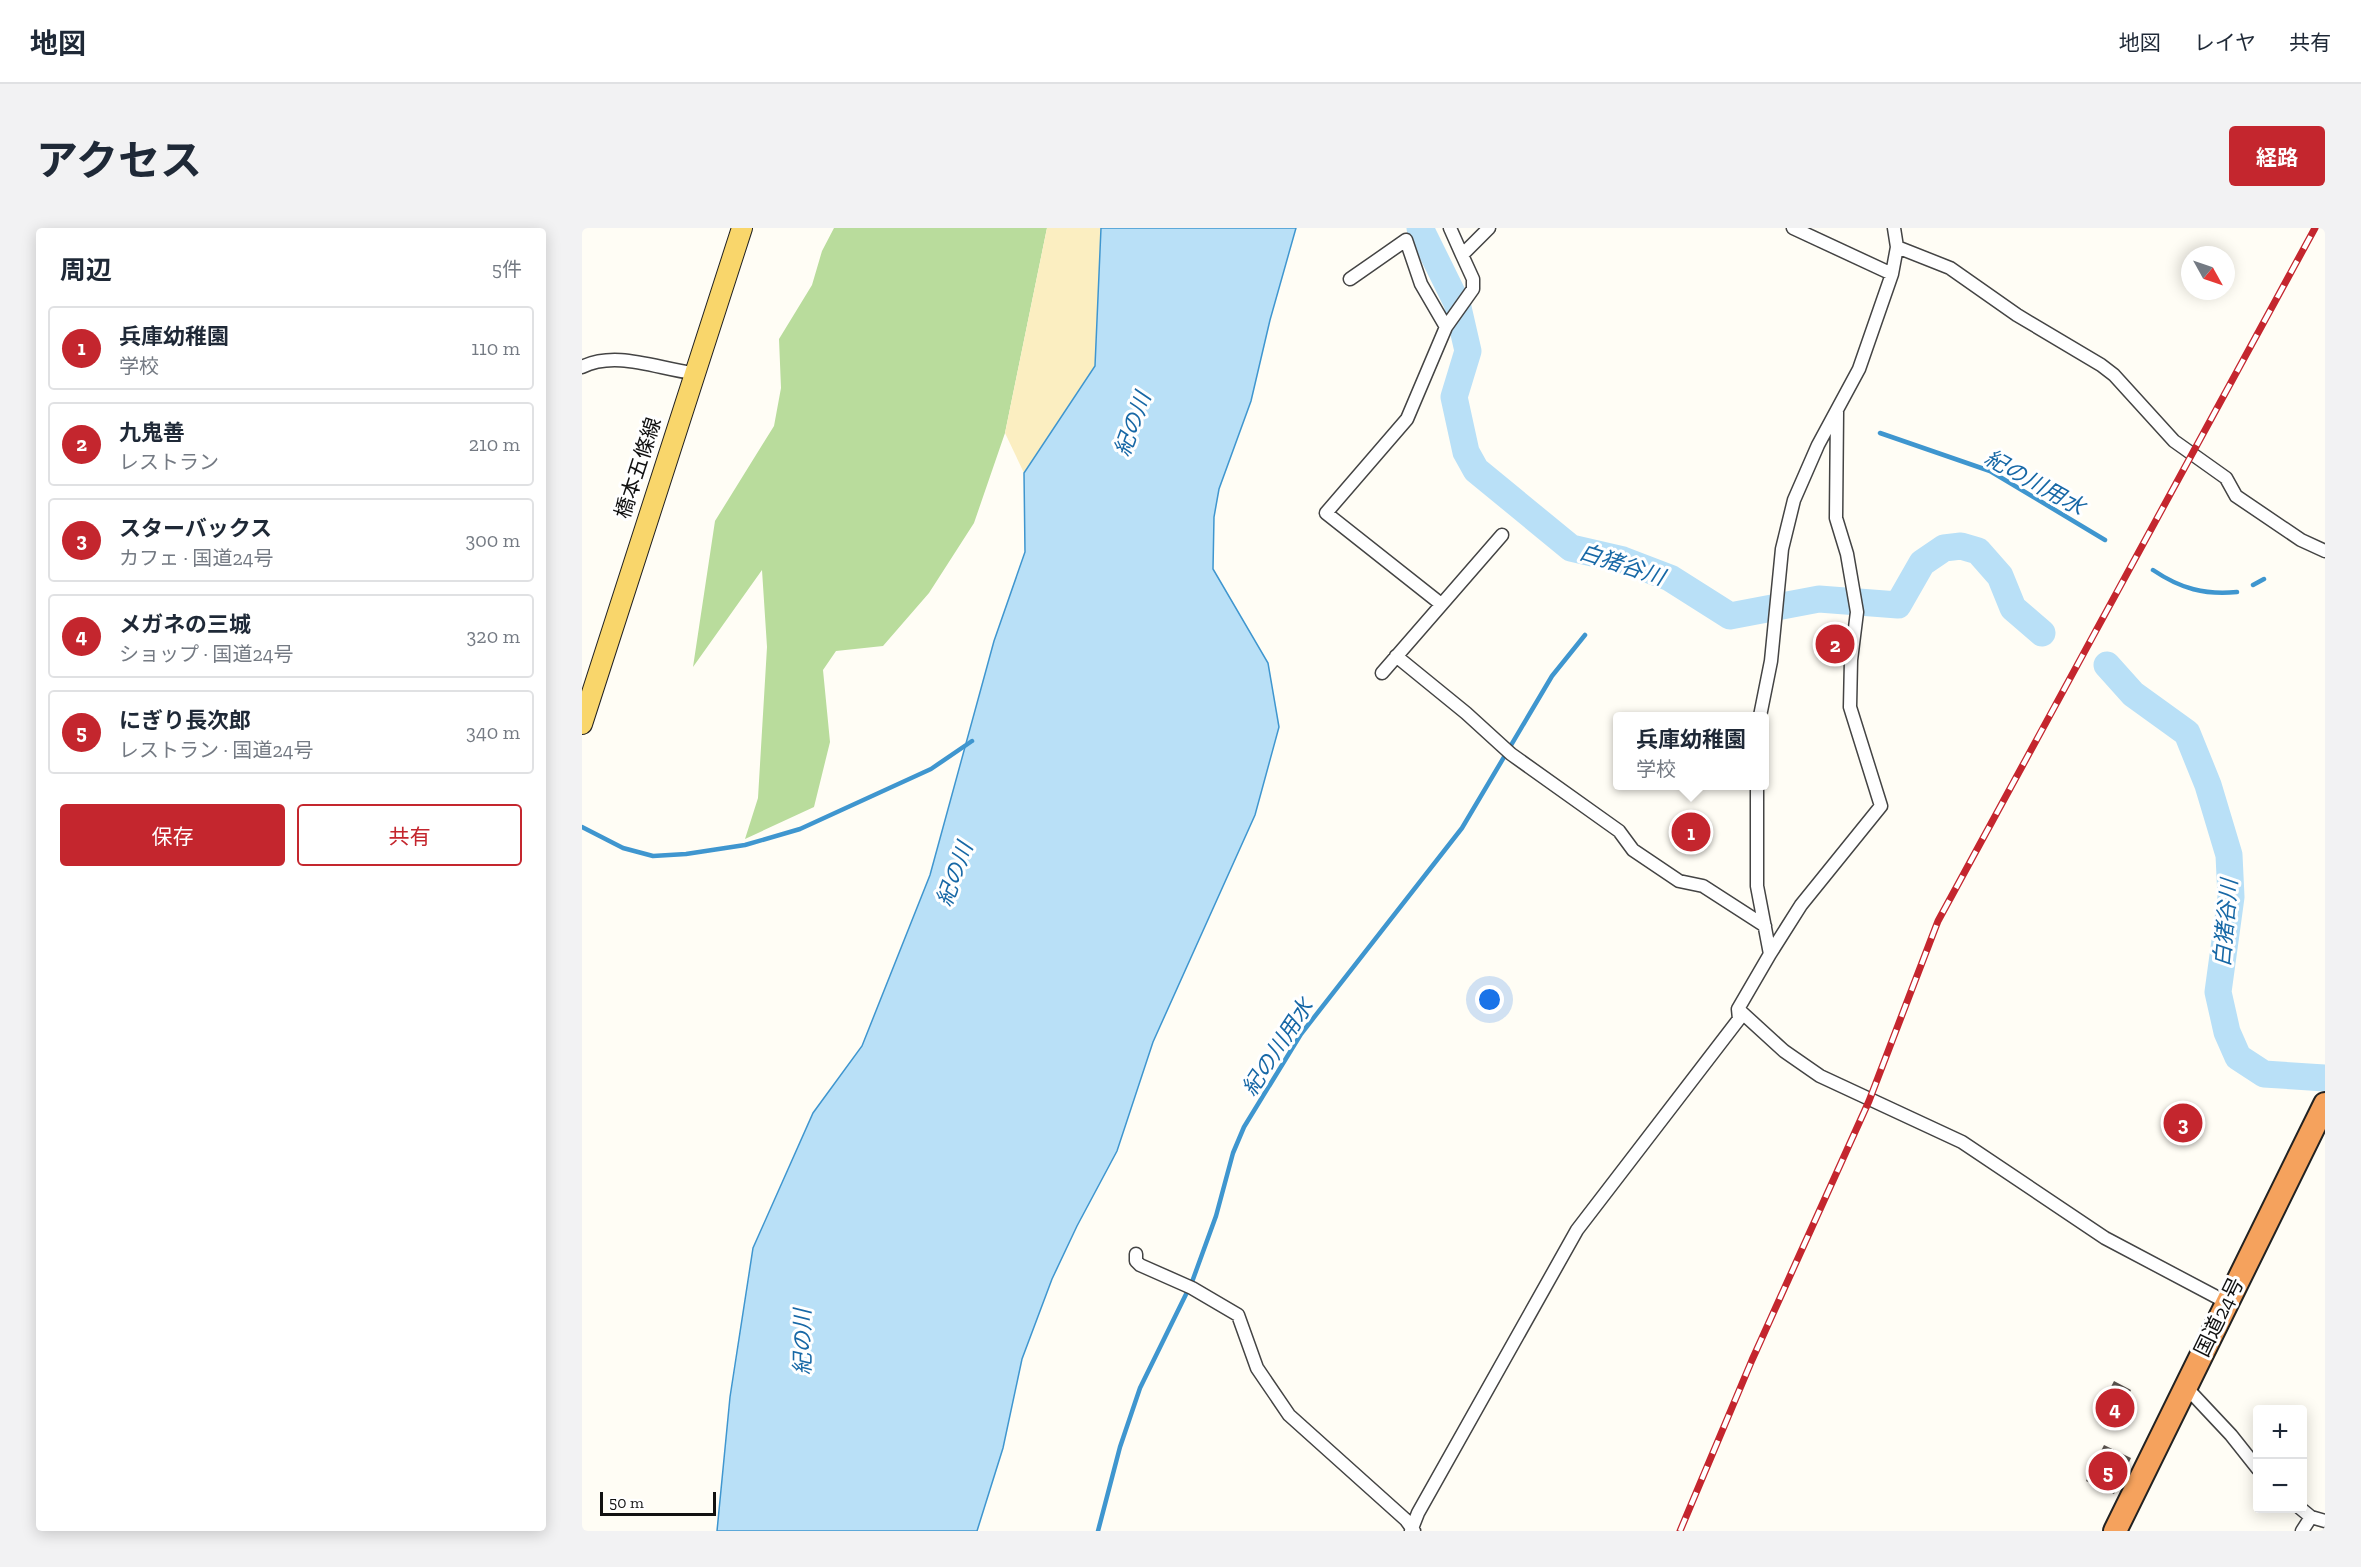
<!DOCTYPE html>
<html lang="ja">
<head>
<meta charset="utf-8">
<style>
	:root { --surface:#fff; --page:#f2f2f3; --text:#1f2937; --muted:#747a83; --line:#e0e1e3; --accent:#c4262e }
	body { margin:0; font-family:"Zilla Slab","Noto Sans JP",serif; background:var(--page); color:var(--text) }
	.controls { position:absolute; right:18px; bottom:18px; display:grid; overflow:hidden; border-radius:6px; box-shadow:0 3px 15px #0003 }
	.controls button { width:54px; height:54px; display:grid; place-items:center; padding:0; border:0; border-bottom:2px solid var(--line); background:var(--surface); color:var(--text); font:30px sans-serif }
	.compass { position:absolute; left:1599px; top:18px; width:54px; height:54px; border-radius:50%; background:var(--surface); box-shadow:0 3px 15px #0003; rotate:130deg }
	.scale { position:absolute; left:18px; bottom:15px; width:116px; box-sizing:border-box; padding-left:6px; border:3px solid #111; border-top:0; font-size:16px; line-height:21px; white-space:nowrap; color:#111; -webkit-text-stroke:4px #fff; paint-order:stroke }
	.you { position:absolute; left:908px; top:772px; width:21px; height:21px; margin:-15px; border:4px solid #fff; border-radius:50%; background:#1a73e8; box-shadow:0 0 0 9px #1a73e833 }
	.badge { display:grid; place-items:center; width:39px; height:39px; border-radius:50%; background:var(--accent); color:#fff; font-size:20px; font-weight:700 }
	.pin { position:absolute; translate:-50% -50%; border:3px solid #fff; box-shadow:0 2px 6px #0006 }
	.popup { position:absolute; left:1031px; top:484px; width:156px; height:78px; box-sizing:border-box; display:grid; place-content:center; border-radius:6px; background:var(--surface); filter:drop-shadow(0 2px 4px #0005); font-size:20px; white-space:nowrap; color:var(--muted) }
	.popup b { font-size:22px; color:var(--text) }
	.popup::after { content:''; position:absolute; left:50%; top:100%; margin-left:-12px; border:12px solid transparent; border-top-color:var(--surface) }
	.list { margin:0; padding:0; list-style:none }
	h2 { display:flex; justify-content:space-between; align-items:center; height:78px; margin:0; padding:0 24px; font-size:26px }
	h2 small { font-size:20px; font-weight:400; color:var(--muted) }
	.list li { display:grid; grid-template-columns:39px 1fr auto; gap:18px; align-items:center; box-sizing:border-box; height:84px; margin:0 12px 12px; padding:0 12px; border:2px solid var(--line); border-radius:6px }
	.list b { display:block; font-size:22px; white-space:nowrap }
	.list p { margin:0; font-size:20px; white-space:nowrap; color:var(--muted) }
	.list em { font-size:20px; font-style:normal; color:var(--muted) }
	.actions { display:flex; gap:12px; padding:18px 24px }
	.actions a { flex:1; padding:14px 0; border:2px solid var(--accent); border-radius:6px; text-align:center; font-size:21px; color:var(--accent) }
	.actions .main { background:var(--accent); color:#fff }
	.map { position:relative; flex:none; width:1743px; height:1303px; overflow:hidden; border-radius:6px }
	header { display:flex; align-items:center; gap:36px; box-sizing:border-box; height:84px; padding:0 30px; background:var(--surface); border-bottom:2px solid var(--line) }
	header strong { font-size:28px }
	nav { display:flex; gap:33px; margin-inline-start:auto; font-size:21px }
	.intro { display:flex; align-items:center; justify-content:space-between; box-sizing:border-box; height:144px; padding:0 36px }
	h1 { margin:0; font-size:42px }
	.button { padding:15px 27px; border-radius:6px; background:var(--accent); color:#fff; font-size:21px; font-weight:700 }
	main { display:flex; gap:36px; padding:0 36px }
	aside { flex:1; background:var(--surface); border-radius:6px; box-shadow:0 3px 15px #0003 }
	.map>svg:first-child { display:block }
</style>
</head>
<body>
<header>
<strong>地図</strong>
<nav><a>地図</a><a>レイヤ</a><a>共有</a></nav>
</header>
<div class="intro"><h1>アクセス</h1><a class="button">経路</a></div>
<main>
<aside>
<h2>周辺<small>5件</small></h2>
<ul class="list">
<li><span class="badge">1</span><div><b>兵庫幼稚園</b><p>学校</p></div><em>110 m</em></li>
<li><span class="badge">2</span><div><b>九鬼善</b><p>レストラン</p></div><em>210 m</em></li>
<li><span class="badge">3</span><div><b>スターバックス</b><p>カフェ · 国道24号</p></div><em>300 m</em></li>
<li><span class="badge">4</span><div><b>メガネの三城</b><p>ショップ · 国道24号</p></div><em>320 m</em></li>
<li><span class="badge">5</span><div><b>にぎり長次郎</b><p>レストラン · 国道24号</p></div><em>340 m</em></li>
</ul>
<div class="actions"><a class="main">保存</a><a>共有</a></div>
</aside>
<div class="map">
<svg width="1743" height="1303" viewBox="0 0 1743 1303">
	<rect width="100%" height="100%" fill="#fffdf5"/>
	<path fill="#b9dc9c" d="M 252,0 L 465,0 L 423,205 L 392,295 L 347,365 L 301,418 L 254,423 L 241,442 L 248,514 L 232,579 L 163,611 L 176,570 L 185,419 L 180,342 L 111,439 L 133,293 L 192,198 L 199,160 L 197,111 L 230,57 L 240,23 Z"/>
	<path fill="#fbeec1" d="M 465,0 L 519,0 L 513,138 L 442,245 L 423,205 Z"/>
	<path fill="#b9e0f7" stroke="#3f96cf" stroke-width="1.5" d="M 519,0 L 714,0 L 688,92 L 669,173 L 637,261 L 632,289 L 631,341 L 686,435 L 697,499 L 673,587 L 571,814 L 535,923 L 495,998 L 470,1051 L 440,1131 L 421,1220 L 395,1303 L 135,1303 L 148,1169 L 171,1020 L 231,885 L 280,818 L 348,647 L 412,413 L 443,324 L 442,245 L 513,138 Z"/>
	<g fill="none" stroke-linecap="round" stroke-linejoin="round">
		<path stroke="#3f96cf" stroke-width="4.5" d="M 1298,205 L 1408,243 L 1523,312
			M 1571,342 C 1599,361 1623,367 1655,364
			M 1671,357 L 1682,351
			M 0,599 L 41,620 L 71,628 L 104,626 L 163,617 L 218,601 L 349,541 L 390,513
			M 516,1303 L 538,1219 L 558,1160 L 610,1054 L 634,988 L 651,925 L 662,899 L 719,806 L 880,600 L 970,448 L 1003,407"/>
		<path stroke="#b9e0f7" stroke-width="27" d="M 838,0 L 875,75 L 886,123 L 872,169 L 884,224 L 894,242 L 989,320 L 1041,332 L 1088,350 L 1148,388 L 1237,371 L 1316,377 L 1340,335 L 1362,320 L 1379,318 L 1396,323 L 1418,348 L 1431,380 L 1460,405
			M 1525,437 L 1551,466 L 1605,505 L 1626,557 L 1647,627 L 1649,669 L 1636,764 L 1645,804 L 1656,829 L 1682,846 L 1743,850"/>
	</g>
	<path fill="#5a524d" d="M 1243,401 L 1265,403 L 1263,431 L 1241,429 Z
		M 1532,1153 L 1549,1162 L 1546,1169 L 1551,1171 L 1539,1195 L 1533,1193 L 1530,1198 L 1513,1190 Z
		M 1522,1217 L 1549,1230 L 1532,1266 L 1504,1253 Z"/>
	<g fill="none" stroke-linecap="round" stroke-linejoin="round">
		<defs>
			<path id="street" d="M 868,0 L 880,27
				M 1211,0 L 1310,46 L 1315,19 L 1312,0
				M 1315,19 L 1368,40 L 1435,87 L 1519,137 L 1532,147 L 1592,213 L 1644,250 L 1654,268 L 1719,312 L 1743,323
				M 768,51 L 824,12 L 839,56 L 864,99
				M 0,139 C 34,122 76,141 111,145
				M 859,376 L 744,285 L 825,191 L 864,99 L 891,61 L 891,51 L 880,27 L 907,0
				M 814,428 L 884,485 L 929,526 L 1037,603 L 1051,622 L 1097,653 L 1121,658 L 1183,698
				M 800,445 L 920,307
				M 1178,488 L 1189,433 L 1200,321 L 1212,272 L 1236,217 L 1277,141 L 1310,46
				M 1188,726 L 1219,677 L 1299,578 L 1268,479 L 1269,432 L 1275,384 L 1265,326 L 1254,290 L 1255,184
				M 1156,781 L 1202,823 L 1238,848 L 1380,914 L 1523,1010 L 1644,1074
				M 554,1026 L 554,1033 L 558,1037 L 610,1060 L 656,1087 L 675,1140 L 707,1187 L 824,1292 L 832,1303
				M 1603,1158 L 1649,1207 L 1676,1241
				M 1718,1280 L 1729,1289 L 1743,1293
				M 829,1303 L 836,1285 L 995,1002 L 1157,791 L 1156,781 L 1188,726 L 1175,658 L 1175,558
				M 1720,1303 L 1729,1289"/>
			<path id="primary" d="M 0,496 L 160,0"/>
			<path id="highway" d="M 1533,1303 L 1743,876"/>
		</defs>
		<use href="#street" stroke="#444" stroke-width="15"/>
		<use href="#primary" stroke="#222" stroke-width="22"/>
		<use href="#highway" stroke="#222" stroke-width="26"/>
		<use href="#street" stroke="#fff" stroke-width="12"/>
		<use href="#primary" stroke="#f9d66b" stroke-width="20"/>
		<use href="#highway" stroke="#f5a25d" stroke-width="22"/>
		<defs>
			<path id="rail" d="M 1098,1303 L 1170,1132 L 1287,873 L 1356,693 L 1733,0"/>
		</defs>
		<use href="#rail" stroke="#c4262e" stroke-width="7"/>
		<use href="#rail" stroke="#fff" stroke-width="4.5" stroke-dasharray="14" stroke-linecap="butt"/>
	</g>
	<g text-anchor="middle" stroke-width="6" stroke-linejoin="round" paint-order="stroke">
		<g font-size="21" fill="#111" stroke="#fff">
			<text transform="translate(56 240) rotate(-72)" y="7">橋本五條線</text>
			<text transform="translate(1637 1089) rotate(-64)" y="7">国道24号</text>
		</g>
		<g font-size="22" font-style="italic" fill="#1768a6" stroke="#fff">
			<text transform="translate(550 196) rotate(-70)" y="8">紀の川</text>
			<text transform="translate(1453 254) rotate(29)" y="8">紀の川用水</text>
			<text transform="translate(1040 336) rotate(18)" y="8">白猪谷川</text>
			<text transform="translate(372 646) rotate(-70)" y="8">紀の川</text>
			<text transform="translate(1643 695) rotate(-85)" y="8">白猪谷川</text>
			<text transform="translate(695 819) rotate(-57)" y="8">紀の川用水</text>
			<text transform="translate(220 1114) rotate(-90)" y="8">紀の川</text>
		</g>
	</g>
</svg>
<div class="controls">
<button>+</button>
<button>−</button>
</div>
<svg class="compass" viewBox="-18 -18 36 36"><path d="M0-13l5 13h-10z" fill="#e53935"/><path d="M0 13l5-13h-10z" fill="#747a83"/></svg>
<div class="scale">50 m</div>
<div class="you"></div>
<div class="pin badge" style="left:1109px;top:604px">1</div>
<div class="popup"><b>兵庫幼稚園</b>学校</div>
<div class="pin badge" style="left:1253px;top:416px">2</div>
<div class="pin badge" style="left:1601px;top:895px">3</div>
<div class="pin badge" style="left:1533px;top:1180px">4</div>
<div class="pin badge" style="left:1526px;top:1243px">5</div>
</div>
</main>
</body>
</html>
